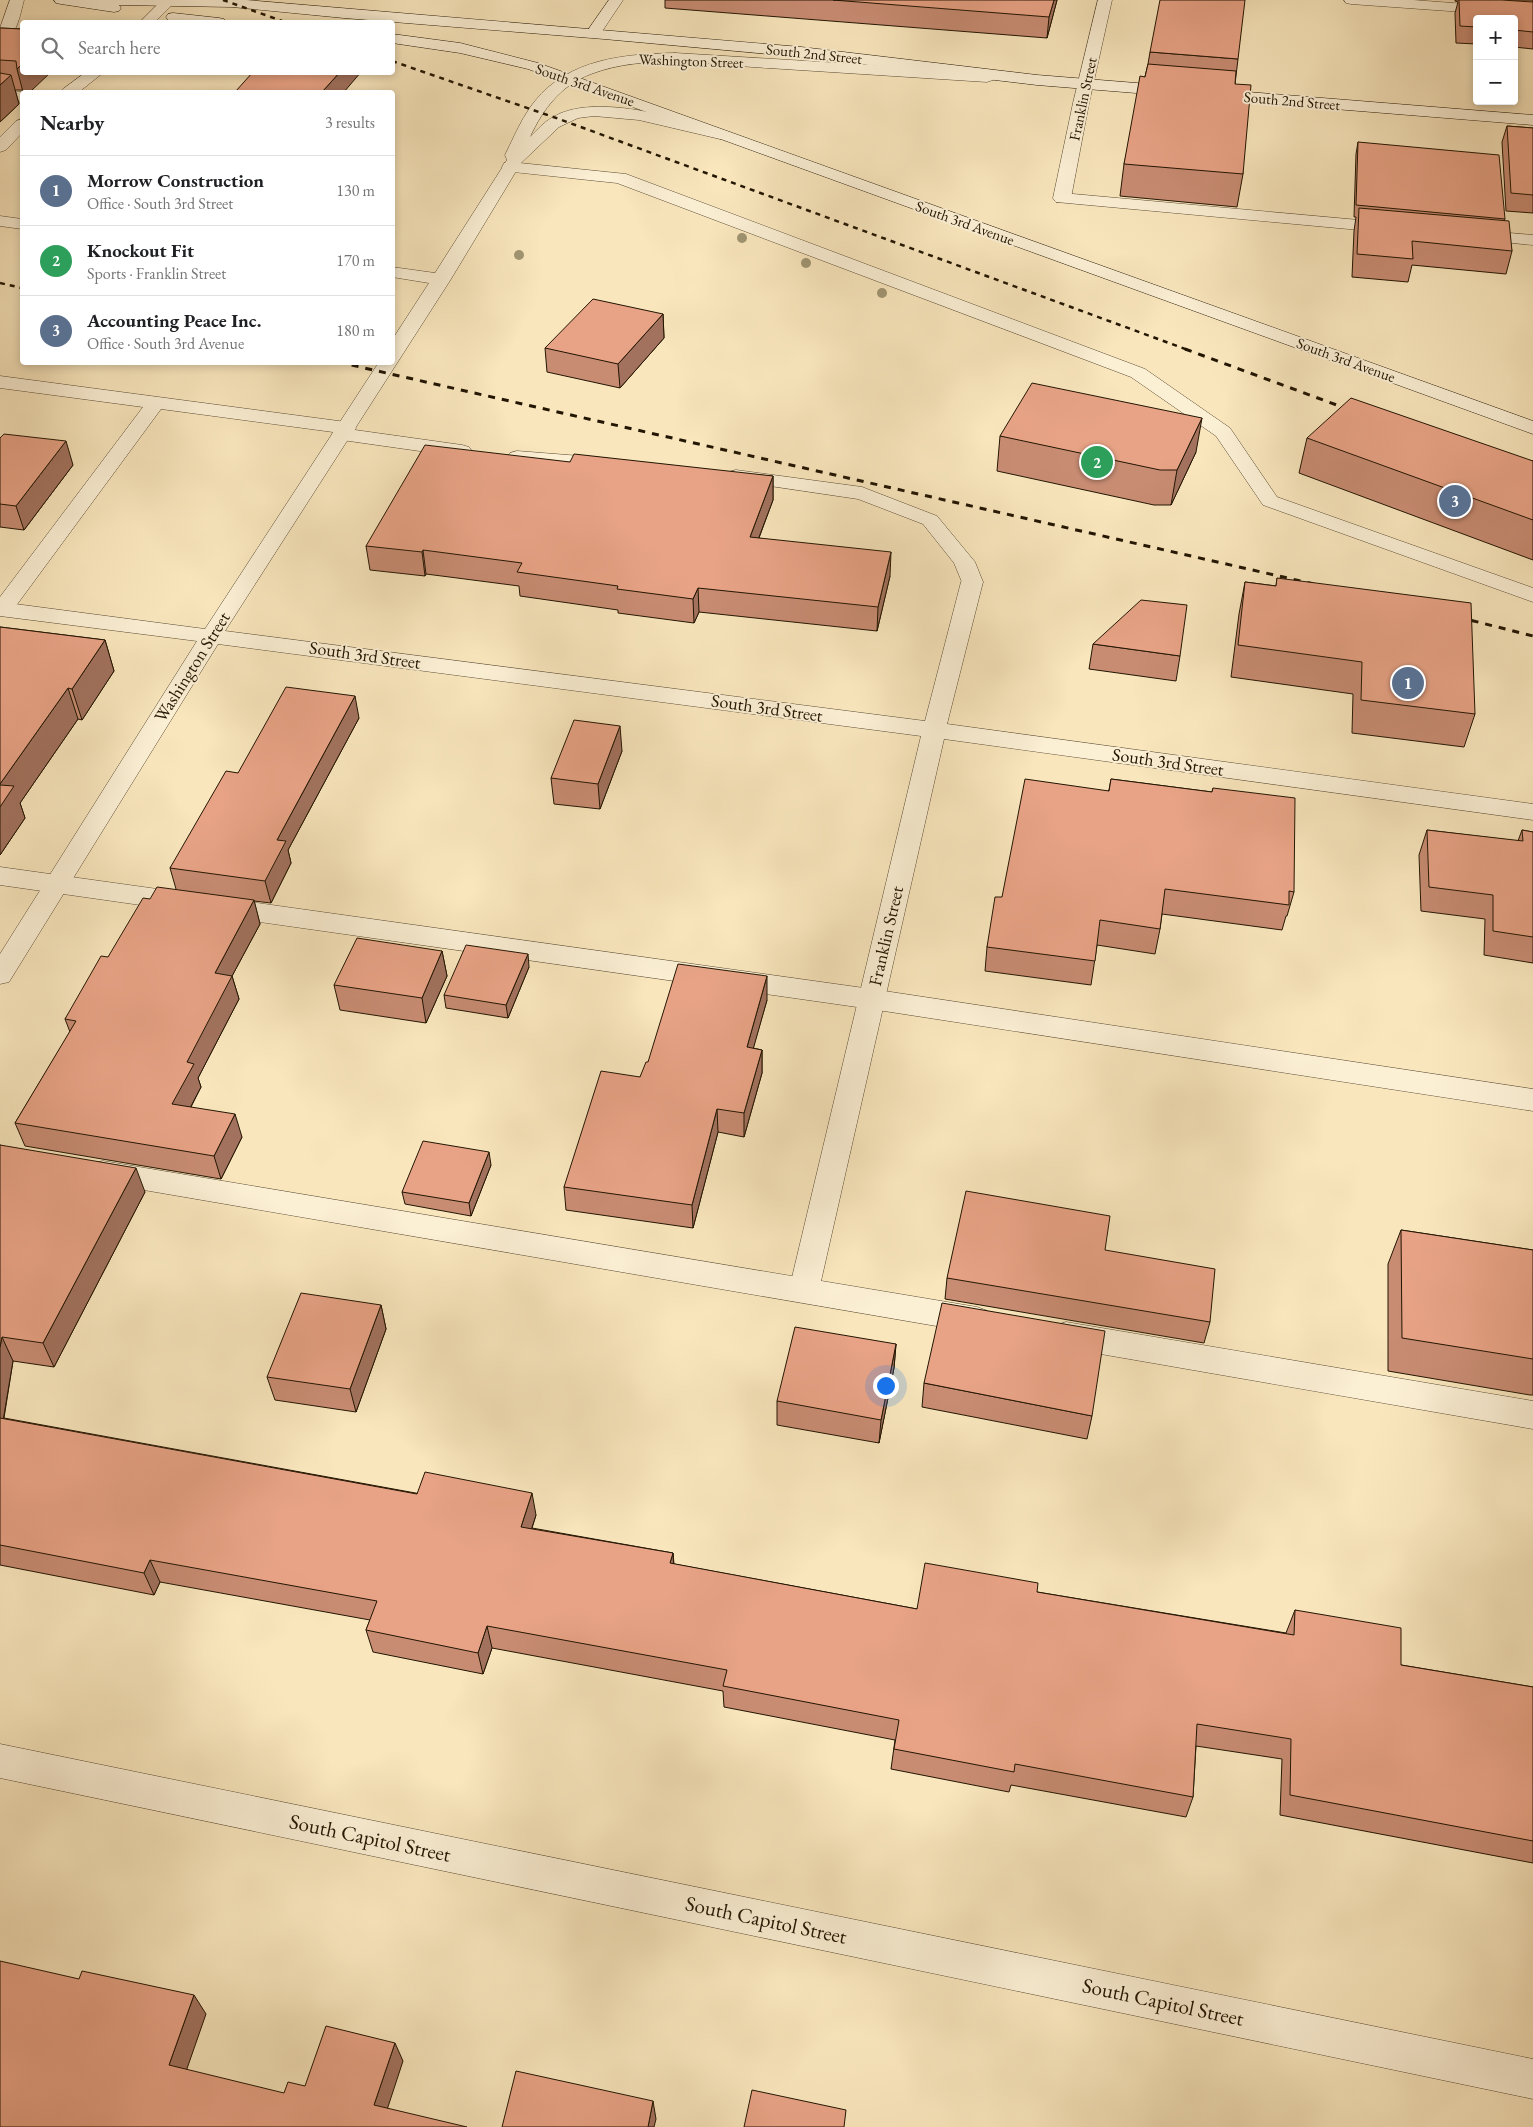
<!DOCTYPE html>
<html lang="en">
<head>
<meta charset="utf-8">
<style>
	:root { --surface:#fff; --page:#f2f2f2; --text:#202124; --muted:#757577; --line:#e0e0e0; --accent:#8f2418 }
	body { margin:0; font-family:"EB Garamond",serif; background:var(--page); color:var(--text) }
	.controls { position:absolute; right:15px; top:15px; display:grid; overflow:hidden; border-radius:5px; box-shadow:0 2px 8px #0003 }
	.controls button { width:45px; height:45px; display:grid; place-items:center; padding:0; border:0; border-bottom:1px solid var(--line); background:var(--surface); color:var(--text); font:25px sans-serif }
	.you { position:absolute; left:885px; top:1385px; width:18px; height:18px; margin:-12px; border:4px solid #fff; border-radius:50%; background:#1a73e8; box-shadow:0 0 0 8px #1a73e833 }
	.badge { display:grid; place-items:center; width:32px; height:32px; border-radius:50%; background:var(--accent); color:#fff; font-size:16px; font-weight:700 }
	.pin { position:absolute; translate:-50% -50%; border:2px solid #fff; box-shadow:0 1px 5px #0006 }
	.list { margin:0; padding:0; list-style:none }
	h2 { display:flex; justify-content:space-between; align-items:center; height:65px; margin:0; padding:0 20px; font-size:21px }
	h2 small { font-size:16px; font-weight:400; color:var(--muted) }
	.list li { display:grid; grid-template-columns:32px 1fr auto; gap:15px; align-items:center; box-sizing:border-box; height:70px; padding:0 20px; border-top:1px solid var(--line) }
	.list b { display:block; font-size:19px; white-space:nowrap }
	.list p { margin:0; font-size:16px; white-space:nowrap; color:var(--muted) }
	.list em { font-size:16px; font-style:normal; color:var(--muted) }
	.icon { flex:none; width:28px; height:28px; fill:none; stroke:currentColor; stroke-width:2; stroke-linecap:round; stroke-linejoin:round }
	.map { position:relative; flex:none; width:1533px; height:2127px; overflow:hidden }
	.search { position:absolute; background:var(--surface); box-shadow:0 2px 8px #0003; left:20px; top:20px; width:375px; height:55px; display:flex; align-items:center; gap:12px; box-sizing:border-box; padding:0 18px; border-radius:5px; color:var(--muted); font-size:19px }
	.panel { position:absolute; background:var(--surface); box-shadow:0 2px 8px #0003; left:20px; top:90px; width:375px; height:275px; border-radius:5px }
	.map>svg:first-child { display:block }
</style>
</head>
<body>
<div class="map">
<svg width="1533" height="2127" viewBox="0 0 1533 2127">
	<rect width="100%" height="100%" fill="#f9e6bd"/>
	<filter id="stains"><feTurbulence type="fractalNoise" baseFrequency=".004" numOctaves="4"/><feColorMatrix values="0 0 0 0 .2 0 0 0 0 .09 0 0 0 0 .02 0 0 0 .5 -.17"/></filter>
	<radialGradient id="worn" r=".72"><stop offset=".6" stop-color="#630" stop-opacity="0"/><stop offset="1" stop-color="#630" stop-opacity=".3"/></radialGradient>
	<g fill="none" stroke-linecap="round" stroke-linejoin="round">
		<defs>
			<path id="service" d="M 10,0 L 24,0 C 20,15 17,38 0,43 L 0,28 Z
				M 162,0 L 174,0 L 175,2 L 155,22 L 140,22 Z
				M 1344,0 L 1413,0 L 1533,9 L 1533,17 L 1351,4 L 1346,3 Z
				M 86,72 L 104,72 L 79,92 L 61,92 L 63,89 Z
				M 0,90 L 23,92 L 22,102 L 0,100 Z
				M 22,119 L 22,133 L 6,150 L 0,152 L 0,137 L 16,121 Z
				M 510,162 L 626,174 L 1145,369 L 1230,428 L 1277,497 L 1533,588 L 1533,602 L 1263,505 L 1216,436 L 1131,377 L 617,183 L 504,171 L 502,167 L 504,163 Z
				M 1062,193 L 1392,223 L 1398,224 L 1401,228 L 1398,232 L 1392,233 L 1056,202 L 1053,198 L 1056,194 Z
				M 1475,230 L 1533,235 L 1533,245 L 1469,239 L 1466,235 L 1469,231 Z
				M 0,376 L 346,422 L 353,424 L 356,428 L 355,430 L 462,445 L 469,447 L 472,451 L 469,455 L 462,457 L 342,440 L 335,438 L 332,434 L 333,432 L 161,409 L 10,614 L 0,615 L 0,597 L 143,407 L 0,388 Z
				M 517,451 L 606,458 L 613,460 L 616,464 L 613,468 L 606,470 L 510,461 L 507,457 L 510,453 Z
				M 736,470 L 862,487 L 937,516 L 975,562 L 983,582 L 980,587 L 972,589 L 964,587 L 954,563 L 923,524 L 858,499 L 729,480 L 726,476 L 729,472 Z
				M 0,867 L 871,989 L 1533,1089 L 1533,1111 L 871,1009 L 0,885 Z
				M 103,1161 L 977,1307 L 988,1311 L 992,1320 L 988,1329 L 977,1333 L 103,1183 L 93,1180 L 89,1172 L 93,1164 Z
				M 1066,1322 L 1533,1401 L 1533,1429 L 1066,1348 L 1055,1344 L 1051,1335 L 1055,1326 Z"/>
			<path id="minor" d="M 609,0 L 623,0 L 599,36 L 589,36 L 586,33 Z
				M 1098,0 L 1112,0 L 1089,103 L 1071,198 L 1068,202 L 1056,202 L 1053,198 L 1073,103 Z
				M 675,53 L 987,72 L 993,74 L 995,77 L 993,80 L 987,82 C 914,77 841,73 768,68 C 711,65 646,53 591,74 C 561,85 543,109 530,137 C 537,130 544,122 553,117 C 595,92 680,119 726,131 L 728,134 L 726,137 L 720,139 L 639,120 L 594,116 L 578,118 L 559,127 L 521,163 L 451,279 L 225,631 L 925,721 L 961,582 L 964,577 L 972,575 L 980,577 L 983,582 L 947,724 L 1533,804 L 1533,820 L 944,739 L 819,1290 L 815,1299 L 804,1302 L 793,1299 L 789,1290 L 921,736 L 218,644 L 9,982 L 0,984 L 0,954 L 197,641 L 0,616 L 0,602 L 205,629 L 379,362 L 392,362 L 392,340 L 429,283 L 392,277 L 392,267 L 435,273 L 507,160 L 505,155 C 514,137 522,117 535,101 C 569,59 624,54 675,53 Z
				M 0,216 L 22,219 L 22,229 L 0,226 Z
				M 0,1744 L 1533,2059 L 1533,2099 L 0,1778 Z"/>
			<path id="secondary" d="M 54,0 L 246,0 L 801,47 L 1037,75 L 1533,115 L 1533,125 L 1037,85 L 801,57 L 604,39 L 344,18 L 232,7 L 119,5 L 121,8 L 119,11 L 114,12 L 61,4 L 56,3 Z
				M 173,13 L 219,18 L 224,19 L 226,22 L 183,22 L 168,20 L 166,17 L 168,14 Z
				M 392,34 L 460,43 L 538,63 L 1533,421 L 1533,434 L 528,69 L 460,53 L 392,43 Z"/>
		</defs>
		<use href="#service" stroke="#584931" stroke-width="1"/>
		<use href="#minor" stroke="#584931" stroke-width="1"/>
		<use href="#secondary" stroke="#221502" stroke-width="1"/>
		<use href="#service" fill="#fbefd4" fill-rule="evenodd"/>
		<use href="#minor" fill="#fbefd4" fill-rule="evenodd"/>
		<use href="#secondary" fill="#fbefd4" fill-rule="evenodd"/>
		<path stroke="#221502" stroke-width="2.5" stroke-dasharray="5 5" stroke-linecap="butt" d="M 223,0 L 285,22
			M 392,61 L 559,119 L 1188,350
			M 0,283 L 22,288"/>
		<path stroke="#221502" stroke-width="3" stroke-dasharray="7 7" stroke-linecap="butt" d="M 1185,349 L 1353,411
			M 338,362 L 1314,584
			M 1458,617 L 1533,636"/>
	</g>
	<g fill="#a09572">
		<circle cx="742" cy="238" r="5"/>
		<circle cx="519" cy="255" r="5"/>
		<circle cx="806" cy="263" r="5"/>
		<circle cx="882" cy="293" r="5"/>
	</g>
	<path fill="#c88c73" stroke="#221502" d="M 665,0 L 1057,0 L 1047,38 L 665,8 Z
		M 1455,0 L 1533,0 L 1533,49 L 1514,47 L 1514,19 L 1477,19 L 1477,44 L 1456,43 L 1455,13 L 1458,2 L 1455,1 Z
		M 0,28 L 22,29 L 23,92 L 22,90 L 15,90 L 19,104 L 0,122 Z
		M 1150,52 L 1238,59 L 1235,84 L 1243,174 L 1237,207 L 1120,196 L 1124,164 L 1148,64 Z
		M 1507,126 L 1533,128 L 1533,213 L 1506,211 L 1502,142 Z
		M 1358,142 L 1505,219 L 1504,221 L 1512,251 L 1506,274 L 1412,265 L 1408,282 L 1352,277 L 1354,231 L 1356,217 L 1354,217 L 1356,154 Z
		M 663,314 L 664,338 L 620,388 L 547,372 L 545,348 Z
		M 1000,436 L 1196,452 L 1171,505 L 1154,505 L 997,471 Z
		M 0,438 L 73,465 L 24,530 L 0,527 Z
		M 1307,438 L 1533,461 L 1533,560 L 1299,473 Z
		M 570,462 L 773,476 L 773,500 L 759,538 L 890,576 L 877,631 L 699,612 L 694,623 L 618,613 L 618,610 L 520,596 L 519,586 L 426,574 L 425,576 L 370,570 L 366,546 Z
		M 1277,578 L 1475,714 L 1464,747 L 1352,733 L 1353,694 L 1231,677 L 1239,614 L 1245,582 L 1276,586 Z
		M 0,627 L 105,640 L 114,671 L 82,720 L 78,719 L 20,803 L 25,818 L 0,855 Z
		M 1093,644 L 1180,656 L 1176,681 L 1089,669 Z
		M 359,718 L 288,850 L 291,863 L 271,903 L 254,901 L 260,924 L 232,976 L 239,999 L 198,1078 L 201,1087 L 191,1107 L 242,1137 L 221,1179 L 25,1146 L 15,1123 L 70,1032 L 65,1019 L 108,957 L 176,889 L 170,868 L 238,773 Z
		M 622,751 L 600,809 L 554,804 L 551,778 Z
		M 1111,779 L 1212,792 L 1213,788 L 1294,892 L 1287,916 L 1286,916 L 1282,930 L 1162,914 L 1160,929 L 1155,954 L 1097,945 L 1091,985 L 985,971 L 987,947 L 1002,897 L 1109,790 Z
		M 1427,830 L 1518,841 L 1522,830 L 1533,832 L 1533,963 L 1484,955 L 1485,919 L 1421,911 L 1419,855 Z
		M 442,951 L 447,976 L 426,1023 L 340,1010 L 334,985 Z
		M 529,967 L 508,1018 L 446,1008 L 444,995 Z
		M 767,1000 L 753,1048 L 762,1050 L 762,1073 L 744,1137 L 718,1132 L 693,1228 L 566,1210 L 564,1187 L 640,1077 L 648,1062 Z
		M 0,1145 L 145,1192 L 54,1367 L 13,1361 L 4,1418 L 536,1515 L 532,1528 L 673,1553 L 674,1564 L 917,1609 L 1037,1592 L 1286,1633 L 1295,1610 L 1401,1665 L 1533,1687 L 1533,1863 L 1280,1815 L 1282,1759 L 1196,1746 L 1193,1797 L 1186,1817 L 1011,1785 L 1009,1792 L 891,1769 L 895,1740 L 724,1707 L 723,1691 L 492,1648 L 483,1674 L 373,1652 L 366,1630 L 370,1620 L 160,1582 L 154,1595 L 0,1565 Z
		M 491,1165 L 471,1216 L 405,1204 L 402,1192 Z
		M 1401,1230 L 1533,1250 L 1533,1395 L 1530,1395 L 1388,1371 L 1388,1264 Z
		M 1105,1250 L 1210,1322 L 1204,1343 L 945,1299 L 947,1278 Z
		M 381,1305 L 386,1329 L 356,1412 L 275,1400 L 267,1377 Z
		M 896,1344 L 894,1368 L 879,1443 L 777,1425 L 777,1401 Z
		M 924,1383 L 1092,1416 L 1087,1439 L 922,1407 Z"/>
	<path fill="#a2725e" stroke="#221502" d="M 1054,0 L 1057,0 L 1047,38 L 1049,17 Z
		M 22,64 L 22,72 L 51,72 L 30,92 L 23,92 L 17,69 Z
		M 340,72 L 361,72 L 344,92 L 322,92 Z
		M 11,75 L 19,104 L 0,122 L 0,85 Z
		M 663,314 L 664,338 L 620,388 L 618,364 Z
		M 1202,418 L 1196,452 L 1171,505 L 1177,470 Z
		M 66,441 L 73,465 L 24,530 L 16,506 Z
		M 773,476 L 773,500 L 750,561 L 750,537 Z
		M 423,550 L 426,574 L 425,576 L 422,552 Z
		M 891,552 L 890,576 L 877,631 L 878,607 Z
		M 698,588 L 699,612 L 694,623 L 693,599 Z
		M 105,640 L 114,671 L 82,720 L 72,689 Z
		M 68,688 L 78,719 L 20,803 L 25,818 L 0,855 L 0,784 Z
		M 355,696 L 359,718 L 288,850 L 291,863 L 271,903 L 265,881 L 277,840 Z
		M 620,726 L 622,751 L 600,809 L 598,784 Z
		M 254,900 L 260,924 L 232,976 L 239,999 L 198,1078 L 201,1087 L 180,1127 L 172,1104 L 187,1062 L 215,973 Z
		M 442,951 L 447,976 L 426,1023 L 422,998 Z
		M 528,954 L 529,967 L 508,1018 L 506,1005 Z
		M 767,976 L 767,1000 L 747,1071 L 747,1047 Z
		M 762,1050 L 762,1073 L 744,1137 L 744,1113 Z
		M 717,1109 L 718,1132 L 693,1228 L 692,1205 Z
		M 235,1114 L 242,1137 L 221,1179 L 214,1156 Z
		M 489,1152 L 491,1165 L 471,1216 L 469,1203 Z
		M 136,1168 L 145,1192 L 54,1367 L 43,1343 Z
		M 381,1305 L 386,1329 L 356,1412 L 350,1389 Z
		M 2,1337 L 13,1361 L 0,1439 L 0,1347 Z
		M 896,1344 L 894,1368 L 879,1443 L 881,1420 Z
		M 532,1493 L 536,1515 L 525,1549 L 521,1527 Z
		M 673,1553 L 674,1576 L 670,1563 Z
		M 150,1560 L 160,1582 L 154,1595 L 144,1573 Z
		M 487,1626 L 492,1648 L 483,1674 L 478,1653 Z
		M 194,1995 L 206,2014 L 182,2083 L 169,2065 Z
		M 395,2043 L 403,2061 L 383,2122 L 374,2105 Z
		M 653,2101 L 656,2119 L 654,2127 L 648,2127 Z"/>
	<path fill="#e8a386" stroke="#221502" d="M 833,0 L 1054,0 L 1049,17 Z
		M 1160,0 L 1245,0 L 1238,59 L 1150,52 Z
		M 1459,0 L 1502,0 L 1533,2 L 1533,32 L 1514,30 L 1514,19 L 1477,19 L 1477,27 L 1460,26 Z
		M 0,28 L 22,29 L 22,64 L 17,69 L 16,61 L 0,60 Z
		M 1148,64 L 1236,71 L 1235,84 L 1251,85 L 1243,174 L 1124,164 L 1140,76 L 1145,77 Z
		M 253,72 L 340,72 L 322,92 L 235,92 Z
		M 0,73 L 11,75 L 0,85 Z
		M 1507,126 L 1533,128 L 1533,195 L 1511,193 Z
		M 1358,142 L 1499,155 L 1505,219 L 1356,205 Z
		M 1359,208 L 1509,221 L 1512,251 L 1412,241 L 1413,259 L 1357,254 Z
		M 593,299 L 663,314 L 618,364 L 545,348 Z
		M 1032,383 L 1202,418 L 1177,470 L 1160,470 L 1000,436 Z
		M 1351,398 L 1533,461 L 1533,520 L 1307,438 Z
		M 4,434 L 66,441 L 16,506 L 0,504 L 0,438 Z
		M 425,445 L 570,462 L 574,454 L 773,476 L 750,537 L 891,552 L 878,607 L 698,588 L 693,599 L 617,589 L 618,586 L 517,572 L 522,563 L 423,550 L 422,552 L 366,546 Z
		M 1277,578 L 1471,603 L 1475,714 L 1361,700 L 1362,662 L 1238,645 L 1245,582 L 1276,586 Z
		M 1141,600 L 1187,605 L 1180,656 L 1093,644 Z
		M 0,627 L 105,640 L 72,689 L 68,688 L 0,784 Z
		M 286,687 L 355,696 L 277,840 L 286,841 L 265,881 L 170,868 L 226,771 L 238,773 Z
		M 574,720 L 620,726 L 598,784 L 551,778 Z
		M 1025,779 L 1109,791 L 1111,779 L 1212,792 L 1213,788 L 1295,798 L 1294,892 L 1289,891 L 1289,905 L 1165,889 L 1160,929 L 1100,920 L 1095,961 L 987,947 L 995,897 L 1002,897 Z
		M 0,785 L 14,786 L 0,807 Z
		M 1427,830 L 1523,841 L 1522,830 L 1533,832 L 1533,937 L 1493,931 L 1493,895 L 1429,887 Z
		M 157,887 L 254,900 L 215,973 L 232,976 L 187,1062 L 194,1064 L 172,1104 L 235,1114 L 214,1156 L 15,1123 L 76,1021 L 65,1019 L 101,956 L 108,957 L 143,898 L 150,899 Z
		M 357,938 L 442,951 L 422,998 L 334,985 Z
		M 466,945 L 528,954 L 506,1005 L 444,995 Z
		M 678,964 L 767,976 L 747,1047 L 762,1050 L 744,1113 L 717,1109 L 692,1205 L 564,1187 L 601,1071 L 640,1077 L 646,1062 L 648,1062 Z
		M 423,1141 L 489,1152 L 469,1203 L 402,1192 Z
		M 0,1145 L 136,1168 L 43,1343 L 2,1337 L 0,1347 Z
		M 966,1191 L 1110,1216 L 1105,1250 L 1215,1269 L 1210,1322 L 947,1278 Z
		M 1401,1230 L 1533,1250 L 1533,1359 L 1402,1338 Z
		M 301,1293 L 381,1305 L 350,1389 L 267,1377 Z
		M 942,1303 L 1105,1331 L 1092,1416 L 924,1383 Z
		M 795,1327 L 896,1344 L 881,1420 L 777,1401 Z
		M 0,1418 L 417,1494 L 425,1472 L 532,1493 L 521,1527 L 673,1553 L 670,1563 L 917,1609 L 925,1563 L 1038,1583 L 1037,1592 L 1294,1635 L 1295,1610 L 1401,1628 L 1401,1665 L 1533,1687 L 1533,1841 L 1290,1795 L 1291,1739 L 1197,1724 L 1193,1797 L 1015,1764 L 1014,1772 L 894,1749 L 899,1720 L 723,1686 L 727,1670 L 487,1626 L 478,1653 L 366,1630 L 377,1601 L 150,1560 L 144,1573 L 0,1545 Z
		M 0,1961 L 79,1979 L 82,1971 L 194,1995 L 169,2065 L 284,2093 L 288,2082 L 305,2086 L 326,2026 L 395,2043 L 374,2105 L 467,2127 L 0,2127 Z
		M 516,2071 L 653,2101 L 648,2127 L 502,2127 Z
		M 752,2090 L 846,2110 L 844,2127 L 744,2127 Z"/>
	<g text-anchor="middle" stroke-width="4" stroke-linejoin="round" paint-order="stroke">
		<g font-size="15" fill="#221502" stroke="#fbefd4">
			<text transform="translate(814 54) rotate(6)" y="5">South 2nd Street</text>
			<text transform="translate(691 61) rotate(2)" y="5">Washington Street</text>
			<text transform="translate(585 85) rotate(19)" y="5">South 3rd Avenue</text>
			<text transform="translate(1083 99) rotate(-78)" y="5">Franklin Street</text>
			<text transform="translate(1292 101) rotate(5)" y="5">South 2nd Street</text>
			<text transform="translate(965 223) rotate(20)" y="5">South 3rd Avenue</text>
			<text transform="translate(1346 360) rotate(20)" y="5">South 3rd Avenue</text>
		</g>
		<g font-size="18" fill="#221502" stroke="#fbefd4">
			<text transform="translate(365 655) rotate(8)" y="6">South 3rd Street</text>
			<text transform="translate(192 667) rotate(-58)" y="6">Washington Street</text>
			<text transform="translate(767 708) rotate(8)" y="6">South 3rd Street</text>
			<text transform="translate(1168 762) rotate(8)" y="6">South 3rd Street</text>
			<text transform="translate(886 936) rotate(-77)" y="6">Franklin Street</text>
		</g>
		<g font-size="21" fill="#221502" stroke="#fbefd4">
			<text transform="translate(370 1838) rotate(12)" y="7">South Capitol Street</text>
			<text transform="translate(766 1920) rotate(12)" y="7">South Capitol Street</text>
			<text transform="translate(1163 2002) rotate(12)" y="7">South Capitol Street</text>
		</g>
	</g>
	<rect width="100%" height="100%" filter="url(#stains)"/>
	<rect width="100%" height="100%" fill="url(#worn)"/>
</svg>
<div class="controls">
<button>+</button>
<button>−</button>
</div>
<div class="you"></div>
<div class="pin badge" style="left:1408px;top:683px;background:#5c6f8a">1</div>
<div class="pin badge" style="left:1097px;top:462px;background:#2e9e5b">2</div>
<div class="pin badge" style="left:1455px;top:501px;background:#5c6f8a">3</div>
<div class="search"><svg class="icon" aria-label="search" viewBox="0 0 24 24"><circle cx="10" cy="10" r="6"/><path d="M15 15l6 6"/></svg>Search here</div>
<section class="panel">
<h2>Nearby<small>3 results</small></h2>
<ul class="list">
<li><span class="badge" style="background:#5c6f8a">1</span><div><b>Morrow Construction</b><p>Office · South 3rd Street</p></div><em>130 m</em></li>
<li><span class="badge" style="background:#2e9e5b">2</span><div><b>Knockout Fit</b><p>Sports · Franklin Street</p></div><em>170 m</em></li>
<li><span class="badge" style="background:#5c6f8a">3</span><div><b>Accounting Peace Inc.</b><p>Office · South 3rd Avenue</p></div><em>180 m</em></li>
</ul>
</section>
</div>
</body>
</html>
